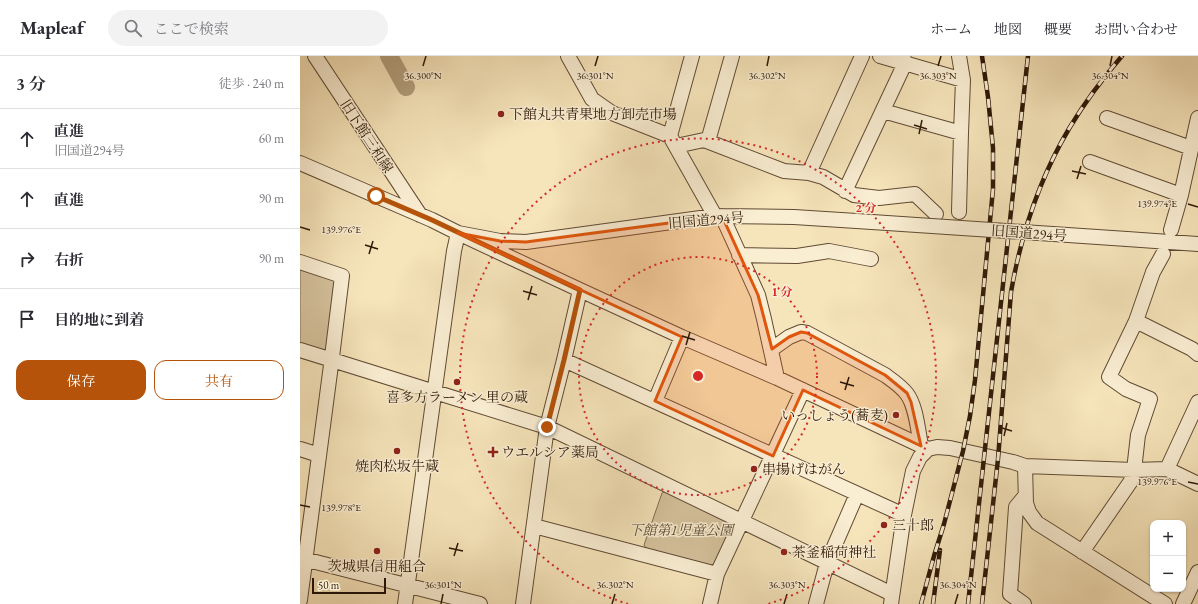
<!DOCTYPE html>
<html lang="ja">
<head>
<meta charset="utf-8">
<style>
	:root { --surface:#fff; --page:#f2f2f3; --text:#2b2b33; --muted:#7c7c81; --line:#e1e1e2; --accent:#b45309 }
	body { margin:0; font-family:"EB Garamond","Noto Serif JP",serif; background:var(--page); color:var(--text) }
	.controls { position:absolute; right:12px; bottom:12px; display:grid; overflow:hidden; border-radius:8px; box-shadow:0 1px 3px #0004 }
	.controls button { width:36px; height:36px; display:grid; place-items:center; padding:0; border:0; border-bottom:1px solid var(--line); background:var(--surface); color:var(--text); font:20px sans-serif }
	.scale { position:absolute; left:12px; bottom:10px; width:74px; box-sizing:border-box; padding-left:4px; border:2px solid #2e1807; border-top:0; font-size:11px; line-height:14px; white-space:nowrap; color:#2e1807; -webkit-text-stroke:3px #f9edd2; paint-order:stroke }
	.stop { position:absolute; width:12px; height:12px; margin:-9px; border:3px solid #b45309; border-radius:50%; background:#fff }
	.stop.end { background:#b45309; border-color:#fff; box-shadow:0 1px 4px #0008 }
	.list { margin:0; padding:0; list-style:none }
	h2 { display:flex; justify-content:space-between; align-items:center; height:52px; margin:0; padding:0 16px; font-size:17px }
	h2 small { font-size:13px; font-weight:400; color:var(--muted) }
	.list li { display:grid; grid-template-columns:26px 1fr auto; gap:12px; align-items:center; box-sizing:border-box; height:60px; padding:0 16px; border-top:1px solid var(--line) }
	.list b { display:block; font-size:15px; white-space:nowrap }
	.list p { margin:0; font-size:13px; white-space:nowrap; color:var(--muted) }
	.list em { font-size:13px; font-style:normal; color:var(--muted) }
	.actions { display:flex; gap:8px; padding:12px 16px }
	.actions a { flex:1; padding:9px 0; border:1px solid var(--accent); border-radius:12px; text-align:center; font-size:14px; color:var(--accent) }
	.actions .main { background:var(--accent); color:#fff }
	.icon { flex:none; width:22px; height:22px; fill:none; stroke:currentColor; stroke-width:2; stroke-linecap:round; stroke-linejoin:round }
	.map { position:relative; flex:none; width:898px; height:548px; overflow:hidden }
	header { display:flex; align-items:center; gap:24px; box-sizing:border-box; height:56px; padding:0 20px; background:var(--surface); border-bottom:1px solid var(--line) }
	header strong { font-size:19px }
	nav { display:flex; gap:22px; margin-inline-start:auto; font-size:14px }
	.search { width:280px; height:36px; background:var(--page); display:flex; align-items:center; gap:10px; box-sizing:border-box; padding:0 14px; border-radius:22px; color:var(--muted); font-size:15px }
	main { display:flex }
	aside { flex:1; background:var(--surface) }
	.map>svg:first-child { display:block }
</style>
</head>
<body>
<header>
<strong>Mapleaf</strong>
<div class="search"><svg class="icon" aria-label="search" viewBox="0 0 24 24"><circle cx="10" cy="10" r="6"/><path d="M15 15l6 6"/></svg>ここで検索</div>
<nav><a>ホーム</a><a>地図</a><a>概要</a><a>お問い合わせ</a></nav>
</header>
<main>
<aside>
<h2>3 分<small>徒歩 · 240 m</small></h2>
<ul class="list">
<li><svg class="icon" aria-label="ahead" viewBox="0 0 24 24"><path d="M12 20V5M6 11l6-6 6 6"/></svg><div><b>直進</b><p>旧国道294号</p></div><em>60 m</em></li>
<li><svg class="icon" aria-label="ahead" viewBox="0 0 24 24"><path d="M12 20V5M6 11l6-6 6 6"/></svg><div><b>直進</b></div><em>90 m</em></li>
<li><svg class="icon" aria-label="right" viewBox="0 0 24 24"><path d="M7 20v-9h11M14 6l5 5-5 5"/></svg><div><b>右折</b></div><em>90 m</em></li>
<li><svg class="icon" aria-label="arrive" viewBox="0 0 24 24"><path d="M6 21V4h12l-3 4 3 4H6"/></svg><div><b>目的地に到着</b></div></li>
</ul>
<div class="actions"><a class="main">保存</a><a>共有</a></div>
</aside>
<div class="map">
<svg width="898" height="548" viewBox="0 0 898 548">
	<rect width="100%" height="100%" fill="#f6e4ba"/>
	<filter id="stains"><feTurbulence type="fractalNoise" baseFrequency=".005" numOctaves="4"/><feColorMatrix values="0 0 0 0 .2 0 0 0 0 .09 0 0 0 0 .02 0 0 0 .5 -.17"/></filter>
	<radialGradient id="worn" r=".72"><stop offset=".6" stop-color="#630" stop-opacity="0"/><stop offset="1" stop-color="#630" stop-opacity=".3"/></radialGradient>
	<path fill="#d4c19c" stroke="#816c52" d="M 0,211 L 34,222 L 37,227 L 29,291 L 23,296 L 0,289 Z
		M 366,435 L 428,464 L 431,471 L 416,507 L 407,511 L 348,495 L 344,489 L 362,437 Z"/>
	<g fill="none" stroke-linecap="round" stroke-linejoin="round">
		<path stroke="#b29f7d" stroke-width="18" d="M 89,0 L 106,31"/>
		<defs>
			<path id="minor" d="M 15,0 L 120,159
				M 268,0 L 292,43 L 312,57 L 370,80 L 415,160
				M 580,0 L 663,24
				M 659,0 L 663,24 L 661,77 L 659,156
				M 583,55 L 661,77
				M 807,62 L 891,92
				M 370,80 L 392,0
				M 408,85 L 432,0
				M 376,90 L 404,84 L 484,115 L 509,117 L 523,121 L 554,139 L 579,142 L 615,138 L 636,158
				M 790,106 L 881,139
				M 0,107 L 132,164 L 158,177 L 200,185 L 226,186 L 415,160 L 494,161 L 572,166
				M 509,117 L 562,0
				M 545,135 L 605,7 L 603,0
				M 422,160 L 458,239 L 464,263 L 477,322
				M 871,174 L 881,139 L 898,62
				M 827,183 L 898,188
				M 439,199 L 497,200 L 529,195 L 571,203
				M 0,206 L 42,220 L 31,309 L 0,544
				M 836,265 L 892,293 L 898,298
				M 472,293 L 489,281 L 501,276 L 507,277 L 585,319 C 592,324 601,330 607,338 C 616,350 618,374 621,390
				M 0,294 L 247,371 L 592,538
				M 264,304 L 604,459
				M 355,345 L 382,281
				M 0,393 L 19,399
				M 725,410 L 726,447 L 729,456 L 737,467 L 865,548
				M 867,413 L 898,346
				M 234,470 L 417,518
				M 782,496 L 831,425 L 834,414 L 838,379 L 850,343 L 826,333 L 809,321 L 836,265 L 853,216 L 863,198
				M 0,502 L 180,548
				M 105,548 L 154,195 L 158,177 L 280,234 L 382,281 L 477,322 L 628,393 L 637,391 L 650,392 L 713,406 L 725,410 L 834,414 L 867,413 L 898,428
				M 223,548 L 247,371 L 264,304 L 280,234
				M 410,548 L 417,518 L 503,334
				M 516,548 L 527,507 L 557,438
				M 591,548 L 604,459 L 613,415 L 620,401 L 628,393
				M 724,548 L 710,538 L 716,451 L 725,440
				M 883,548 L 898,516"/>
		</defs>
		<use href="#minor" stroke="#604b34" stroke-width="16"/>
		<use href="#minor" stroke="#f9edd2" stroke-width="14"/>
		<defs>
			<path id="rail" d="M 621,548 L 634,500 L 644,468 L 663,395 L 670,360 L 675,324 L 693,133 L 693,92 L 688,41 L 682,0
				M 633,548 L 640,494
				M 668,548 L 728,0
				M 682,548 L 698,403 L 711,236 C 721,179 740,121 770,71 C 785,46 803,22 822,0"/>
		</defs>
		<use href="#rail" stroke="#2e1807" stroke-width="4.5"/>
		<use href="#rail" stroke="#f9edd2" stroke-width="3" stroke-dasharray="9" stroke-linecap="butt"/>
		<defs>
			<path id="minor-bridge" d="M 572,166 L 827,183"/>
		</defs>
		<use href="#minor-bridge" stroke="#604b34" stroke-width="16" stroke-linecap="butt"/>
		<use href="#minor-bridge" stroke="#f9edd2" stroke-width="14"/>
	</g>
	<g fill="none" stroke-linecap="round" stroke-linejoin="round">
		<path stroke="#b45309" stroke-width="5" d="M 76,140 L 132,164 L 280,234 L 264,304 L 247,371"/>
	</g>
	<path fill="#df560c" fill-opacity="0.2" stroke="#df560c" stroke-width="3" stroke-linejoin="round" d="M 422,160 L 458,239 L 472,293 L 489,281 L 501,276 L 507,277 L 585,319 L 607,337 L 611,346 L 621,390 L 503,334 L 473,400 L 355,345 L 382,281 L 158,177 L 200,185 L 226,186 Z"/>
	<path fill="none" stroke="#2e1807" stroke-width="1.5" d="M 123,10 L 126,0M 295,10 L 298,0M 467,10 L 469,0M 638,10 L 641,0M 810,10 L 812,0M 614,69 L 627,73M 619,78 L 622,64M 772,115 L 786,118M 777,123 L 781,110M 888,148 L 898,151M 0,171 L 10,174M 65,189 L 78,193M 69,198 L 73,185M 223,235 L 237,239M 228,244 L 232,230M 382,280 L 395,284M 386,289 L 390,276M 540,326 L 554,330M 545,334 L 549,321M 699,371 L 712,375M 704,380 L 707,367M 888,426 L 898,428M 0,449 L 10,451M 149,492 L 163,495M 154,500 L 158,487M 141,548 L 143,538M 312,548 L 315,538M 484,548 L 487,538M 655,548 L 658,538"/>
	<g fill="none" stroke="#d62828" stroke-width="2" stroke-dasharray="2 4">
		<circle cx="398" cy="320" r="119"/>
		<path d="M328 548A238 238 0 1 1 468 548"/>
	</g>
	<g fill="#8f2418" stroke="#f9edd2" stroke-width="1.5">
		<circle cx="201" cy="58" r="4"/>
		<circle cx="157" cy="326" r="4"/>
		<circle cx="596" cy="359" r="4"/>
		<circle cx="97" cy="395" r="4"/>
		<path d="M191 390h4v4h4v4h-4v4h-4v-4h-4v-4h4z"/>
		<circle cx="454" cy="413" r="4"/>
		<circle cx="584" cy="469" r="4"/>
		<circle cx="77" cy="495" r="4"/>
		<circle cx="484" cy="496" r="4"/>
	</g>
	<g text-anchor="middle" stroke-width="3" stroke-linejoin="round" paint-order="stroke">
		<g font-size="14" fill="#2e1807" stroke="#f9edd2" text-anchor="start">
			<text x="209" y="63">下館丸共青果地方卸売市場</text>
			<text x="157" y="346" text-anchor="middle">喜多方ラーメン 里の蔵</text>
			<text x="588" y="364" text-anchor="end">いっしょう(蕎麦)</text>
			<text x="201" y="401">ウエルシア薬局</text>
			<text x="97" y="415" text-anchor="middle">焼肉松坂牛蔵</text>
			<text x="462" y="418">串揚げはがん</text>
			<text x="592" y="474">三十郎</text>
			<text x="492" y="501">茶釜稲荷神社</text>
			<text x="77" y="515" text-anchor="middle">茨城県信用組合</text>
		</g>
		<g font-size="14" fill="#2e1807" stroke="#f9edd2">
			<text transform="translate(67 80) rotate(57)" y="5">旧下館三和線</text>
			<text transform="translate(406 164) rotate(-5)" y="5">旧国道294号</text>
			<text transform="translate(729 177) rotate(4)" y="5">旧国道294号</text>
		</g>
		<g font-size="14" font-style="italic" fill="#604b34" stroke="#f9edd2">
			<text x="381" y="479">下館第1児童公園</text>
		</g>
	</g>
	<g font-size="10" text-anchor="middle" fill="#2e1807" stroke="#f9edd2" stroke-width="3" stroke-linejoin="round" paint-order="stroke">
		<text x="123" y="23">36.300°N</text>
		<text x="295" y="23">36.301°N</text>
		<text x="467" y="23">36.302°N</text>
		<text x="638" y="23">36.303°N</text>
		<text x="810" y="23">36.304°N</text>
		<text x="857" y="151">139.974°E</text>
		<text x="41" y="177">139.976°E</text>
		<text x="857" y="429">139.976°E</text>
		<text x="41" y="455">139.978°E</text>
		<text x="143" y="532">36.301°N</text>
		<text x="315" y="532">36.302°N</text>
		<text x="487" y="532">36.303°N</text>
		<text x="658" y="532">36.304°N</text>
	</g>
	<circle cx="398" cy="320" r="6" fill="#d62828" stroke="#f9edd2" stroke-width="2"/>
	<g font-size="12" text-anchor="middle" font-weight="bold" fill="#d62828" stroke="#f9edd2" stroke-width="3" stroke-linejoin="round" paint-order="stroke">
		<text x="566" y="156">2 分</text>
		<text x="482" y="240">1 分</text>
	</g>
	<rect width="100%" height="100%" filter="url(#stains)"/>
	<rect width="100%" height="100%" fill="url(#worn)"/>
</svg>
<div class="controls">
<button>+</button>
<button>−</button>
</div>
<div class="scale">50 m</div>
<div class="stop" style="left:76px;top:140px"></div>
<div class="stop end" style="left:247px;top:371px"></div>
</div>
</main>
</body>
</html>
